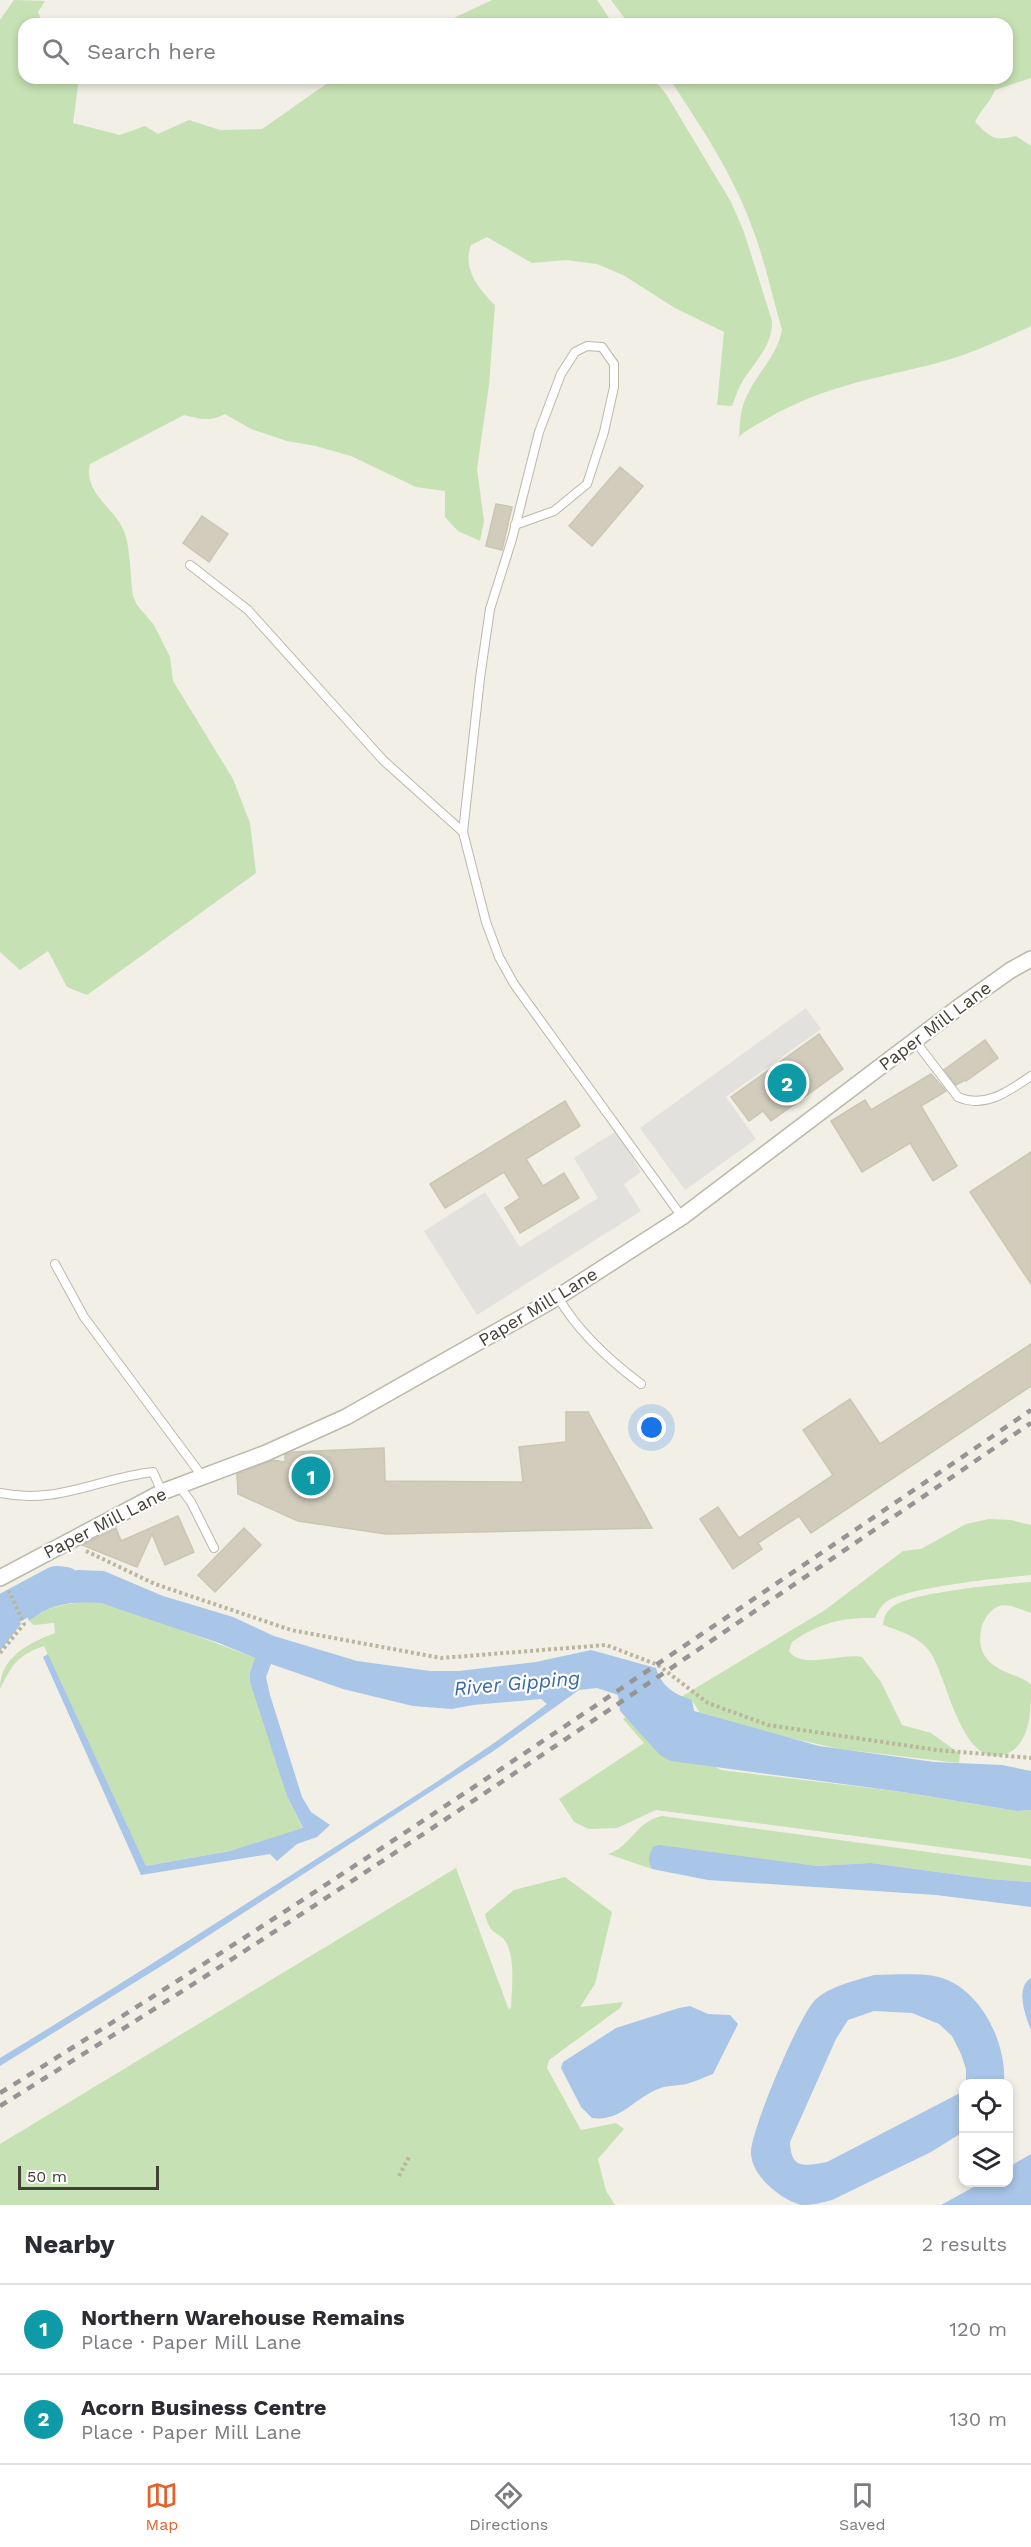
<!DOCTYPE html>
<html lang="en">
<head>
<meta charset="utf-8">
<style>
	:root { --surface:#fff; --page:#f7f7f7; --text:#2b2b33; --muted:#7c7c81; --line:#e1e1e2; --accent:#e3612c }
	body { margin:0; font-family:"Work Sans",sans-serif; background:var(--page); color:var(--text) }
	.controls { position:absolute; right:18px; bottom:18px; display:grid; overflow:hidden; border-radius:12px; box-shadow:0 3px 9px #0003 }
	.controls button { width:54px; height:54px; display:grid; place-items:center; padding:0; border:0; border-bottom:2px solid var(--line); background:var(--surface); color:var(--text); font:30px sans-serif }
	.scale { position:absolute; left:18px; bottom:15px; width:141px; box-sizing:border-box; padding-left:6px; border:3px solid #434036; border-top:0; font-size:16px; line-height:21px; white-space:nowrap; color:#434036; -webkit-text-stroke:4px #fff; paint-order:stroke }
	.you { position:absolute; left:652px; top:1428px; width:21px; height:21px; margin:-15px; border:4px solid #fff; border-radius:50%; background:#1a73e8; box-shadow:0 0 0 9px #1a73e833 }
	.badge { display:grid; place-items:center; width:39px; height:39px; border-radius:50%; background:var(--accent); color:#fff; font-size:20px; font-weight:700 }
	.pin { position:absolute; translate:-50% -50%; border:3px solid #fff; box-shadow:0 2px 6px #0006 }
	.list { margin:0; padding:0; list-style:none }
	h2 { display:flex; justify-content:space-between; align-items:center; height:78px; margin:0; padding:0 24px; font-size:26px }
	h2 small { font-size:20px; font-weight:400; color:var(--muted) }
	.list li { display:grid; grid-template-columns:39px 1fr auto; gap:18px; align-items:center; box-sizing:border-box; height:90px; padding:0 24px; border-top:2px solid var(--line) }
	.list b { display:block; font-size:22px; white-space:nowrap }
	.list p { margin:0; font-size:20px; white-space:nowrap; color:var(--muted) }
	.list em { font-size:20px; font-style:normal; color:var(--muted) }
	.icon { flex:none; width:33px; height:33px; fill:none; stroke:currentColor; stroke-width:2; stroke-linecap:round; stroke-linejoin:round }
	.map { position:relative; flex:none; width:1031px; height:2205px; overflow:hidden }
	.search { position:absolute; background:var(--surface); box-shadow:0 3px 9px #0003; left:18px; right:18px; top:18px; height:66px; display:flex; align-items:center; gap:15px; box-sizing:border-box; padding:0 21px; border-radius:18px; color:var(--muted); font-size:22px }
	.sheet { height:258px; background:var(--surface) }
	nav { display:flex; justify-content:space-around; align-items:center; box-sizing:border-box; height:84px; border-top:2px solid var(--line); background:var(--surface); font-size:16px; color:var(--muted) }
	nav a { display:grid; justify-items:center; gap:3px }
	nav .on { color:var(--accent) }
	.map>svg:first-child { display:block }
</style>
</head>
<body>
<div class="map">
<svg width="1031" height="2205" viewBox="0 0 1031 2205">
	<rect width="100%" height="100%" fill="#f1efe6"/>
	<path fill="#c6e1b3" d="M 14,0 L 45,1 L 38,12 L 43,24 L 24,24 L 24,78 L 79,78 L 73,123 L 120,135 L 145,126 L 158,134 L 189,120 L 220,130 L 262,129 L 335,78 L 653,78 L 666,94 L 731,202 L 744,232 L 772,321 C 773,347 752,364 741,384 C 737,391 735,399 732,406 L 717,405 L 724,332 L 675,308 L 623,275 L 597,264 L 566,260 L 532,263 L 487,237 L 471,245 C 462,269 479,289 495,305 L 489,385 L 477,469 L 484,521 L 480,541 L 458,531 L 445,517 L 445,491 L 416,487 L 351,456 L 316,446 L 287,441 L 251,429 L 225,414 C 210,422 199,419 184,415 L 90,464 C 83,492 113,507 123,529 C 131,546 130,577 133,596 L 137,605 L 154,625 L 170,657 L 173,681 L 233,779 L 250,823 L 256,873 L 87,995 L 67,987 L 48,951 L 20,970 L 0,952 L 0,20 Z
		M 492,0 L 597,0 L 613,24 L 441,24 Z
		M 611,0 L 1031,0 L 1031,78 L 995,90 C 990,103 981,109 975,122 C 990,137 994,142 1016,136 L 1031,146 L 1031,326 C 1000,340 970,354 937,363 C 875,379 827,385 770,417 C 760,423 748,428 739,437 C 740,424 740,411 745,400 C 755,375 777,357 782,330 C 772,296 765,260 752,227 C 733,174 700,125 669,78 L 1007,78 L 1007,24 L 629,24 Z
		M 989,1519 L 1011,1520 L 1031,1525 L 1031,1575 C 1003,1578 904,1587 885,1603 C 880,1607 877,1613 875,1618 C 843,1617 818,1623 792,1642 L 789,1651 C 801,1670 841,1653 862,1657 L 881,1682 L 902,1725 L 931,1733 L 960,1754 L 959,1763 L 840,1749 L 772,1734 L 700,1713 L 692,1700 L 681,1697 L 825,1610 L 903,1551 L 921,1549 L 966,1524 Z
		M 1031,1582 L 1031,1613 C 1022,1610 1008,1603 999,1606 C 980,1614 974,1644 987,1659 C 999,1674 1023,1675 1031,1685 C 1031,1710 1031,1737 1012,1751 C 963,1780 948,1677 930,1652 C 919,1636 899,1631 883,1625 C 884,1618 885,1613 891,1608 C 908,1592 1004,1584 1031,1582 Z
		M 86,1602 L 101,1603 L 150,1618 L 255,1658 L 250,1672 L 287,1796 L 303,1829 L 230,1851 L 146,1866 L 44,1646 C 17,1655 12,1665 0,1689 C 0,1657 29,1643 55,1633 L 54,1623 L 34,1625 L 29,1621 C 47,1606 64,1604 86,1602 Z
		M 638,1708 L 696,1757 L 721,1770 L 903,1792 L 1017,1811 L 1031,1810 L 1031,1859 L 656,1810 L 617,1828 L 589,1829 L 574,1822 L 559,1799 L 644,1743 L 623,1719 Z
		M 662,1816 L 1031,1866 L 1031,1882 L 989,1879 L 871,1863 L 816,1866 L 649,1863 L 652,1869 L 608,1854 C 631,1847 635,1822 662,1816 Z
		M 456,1868 L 509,2010 L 511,2007 C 512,1989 515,1961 507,1944 C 500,1930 490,1938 485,1914 L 514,1890 L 565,1877 L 612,1912 L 595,1984 L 580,2007 L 623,2002 L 620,2008 L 549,2060 L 547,2068 L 581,2130 L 616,2123 L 624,2129 L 598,2159 L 606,2191 L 615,2205 L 0,2205 L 0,2144 Z"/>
	<path fill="#e3e1de" d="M 806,1008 L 821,1029 L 726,1097 L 756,1139 L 685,1190 L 640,1128 Z
		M 616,1131 L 641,1172 L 624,1184 L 641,1211 L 477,1315 L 424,1231 L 485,1192 L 520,1247 L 598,1198 L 574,1158 Z"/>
	<path fill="#a9c5e8" d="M 79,1570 L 104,1571 L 163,1596 L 233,1617 L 274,1636 L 357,1661 L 430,1671 L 459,1671 L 536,1662 L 591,1650 L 656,1668 C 662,1687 674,1694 692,1700 L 694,1711 L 819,1746 L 934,1762 L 1002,1765 L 1031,1771 L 1031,1810 L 1017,1811 L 903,1792 L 671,1761 L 660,1755 L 620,1711 L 618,1695 L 597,1688 L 579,1690 L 492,1752 L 166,1963 L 0,2066 L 0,2058 C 109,1992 216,1923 324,1854 C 399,1806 476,1759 547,1704 L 541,1699 L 473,1705 L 452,1709 L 413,1706 L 343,1689 L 271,1664 L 266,1677 L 270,1695 L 302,1797 L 311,1812 L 330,1825 L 317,1837 L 297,1844 L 277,1861 L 270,1854 L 141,1875 L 43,1657 L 48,1654 L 146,1866 L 230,1851 L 303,1828 L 287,1796 L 250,1682 L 250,1672 L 255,1658 L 219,1643 L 101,1603 C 74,1601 50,1603 29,1621 L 18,1591 L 47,1573 Z
		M 8,1596 L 21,1624 L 0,1651 L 0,1603 Z
		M 659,1845 L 816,1866 L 871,1863 L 989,1879 L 1031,1882 L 1031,1907 L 936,1895 L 708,1880 L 652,1869 C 647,1861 649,1855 653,1847 Z
		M 874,1975 C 893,1975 915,1973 934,1976 C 979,1984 1007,2042 1004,2083 L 966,2083 L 966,2069 L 961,2054 L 952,2036 L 939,2024 L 912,2013 L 874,2011 L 848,2020 L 836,2039 L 790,2142 C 791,2170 805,2166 827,2162 L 960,2093 L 963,2087 L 963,2132 L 931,2152 L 832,2200 C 822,2203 812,2205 801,2205 C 780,2199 750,2175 751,2151 C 752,2128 799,2016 815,2000 C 828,1987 857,1980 874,1975 Z
		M 1031,1978 L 1031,2030 C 1025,2015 1015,1988 1031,1978 Z
		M 690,2006 L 708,2014 L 730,2015 L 738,2024 L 713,2074 C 704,2077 695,2082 686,2084 C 677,2086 667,2085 658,2089 C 633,2099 621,2122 592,2118 L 581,2107 L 561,2068 L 563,2062 L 616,2028 L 679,2008 Z
		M 1031,2154 L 1031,2205 L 941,2205 L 981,2183 L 1008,2182 L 1009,2167 Z"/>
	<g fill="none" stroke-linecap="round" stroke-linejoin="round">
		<path stroke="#a9c5e8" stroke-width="34" d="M 0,1617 L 4,1611 L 56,1583 L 65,1584"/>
	</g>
	<path fill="#d2ccbd" stroke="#cbc5b1" stroke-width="1.5" d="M 620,467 L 643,486 L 592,546 L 569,526 Z
		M 496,504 L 512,507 L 502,550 L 486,546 Z
		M 202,516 L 228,534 L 209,562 L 183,543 Z
		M 819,1034 L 843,1069 L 771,1121 L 763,1111 L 749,1121 L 731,1097 Z
		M 985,1040 L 998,1058 L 966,1081 L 965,1080 L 956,1085 L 944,1070 Z
		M 931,1074 L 946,1091 L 921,1106 L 957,1166 L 933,1181 L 910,1143 L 862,1172 L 831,1121 L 865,1100 L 871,1110 Z
		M 565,1101 L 580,1126 L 526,1159 L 543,1186 L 564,1173 L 579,1198 L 520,1233 L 505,1208 L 520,1198 L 504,1172 L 445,1208 L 430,1184 Z
		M 1031,1152 L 1031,1284 L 970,1192 Z
		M 1031,1344 L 1031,1386 L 811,1533 L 799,1516 L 758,1543 L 762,1549 L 733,1569 L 700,1519 L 718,1507 L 739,1538 L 833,1475 L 803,1430 L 850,1399 L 880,1444 Z
		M 566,1412 L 588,1412 L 652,1528 L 386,1534 L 298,1521 L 238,1494 L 237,1474 L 273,1460 L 285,1462 L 285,1455 L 293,1452 L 384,1448 L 385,1481 L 523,1482 L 519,1447 L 566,1442 Z
		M 178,1516 L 194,1552 L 165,1565 L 152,1534 L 137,1567 L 82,1545 L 116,1528 L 121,1541 Z
		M 244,1528 L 261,1545 L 215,1592 L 198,1575 Z"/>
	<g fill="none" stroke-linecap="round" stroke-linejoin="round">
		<defs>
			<path id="lane" d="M 515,525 L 554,511 L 587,484 L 604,432 L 614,387 L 614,364 L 602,347 L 587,346 L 575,352 L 561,374 L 539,432 L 512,539 L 490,609 L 480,678 L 463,832 L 486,922 L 499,957 L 514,984 L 682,1217
				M 190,565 L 248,610 L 383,760 L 463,832
				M 915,1041 L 958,1097 C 985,1109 1009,1091 1031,1076
				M 55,1264 L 84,1317 L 202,1476
				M 558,1297 C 578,1332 609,1360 641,1384
				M 179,1486 L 191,1502 L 214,1548
				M 0,1493 C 57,1505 99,1478 153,1472 L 162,1492"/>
			<path id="street" d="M 0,1578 L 162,1492 L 266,1453 L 346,1417 L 558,1297 L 682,1217 L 963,1004 L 1011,970 L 1031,959"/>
		</defs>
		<use href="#lane" stroke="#bcb8aa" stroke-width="10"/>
		<use href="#street" stroke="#bcb8aa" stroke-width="18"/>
		<path stroke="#bcb59d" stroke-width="4" stroke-dasharray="3 3" stroke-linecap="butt" d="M 86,1551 L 155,1584 L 291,1630 L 441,1658 L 606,1645 L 658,1665 L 708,1703 L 768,1725 L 937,1750 L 1031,1758
			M 0,1653 L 24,1624 L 9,1591
			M 399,2176 L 410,2155"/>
		<use href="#lane" stroke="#fff" stroke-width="8"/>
		<use href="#street" stroke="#fff" stroke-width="15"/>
		<path stroke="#959595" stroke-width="4.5" stroke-dasharray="8 8" stroke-linecap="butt" d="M 0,2093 C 350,1875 691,1642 1031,1410
			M 0,2106 C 350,1889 691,1655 1031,1423"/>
	</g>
	<g text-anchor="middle" stroke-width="4.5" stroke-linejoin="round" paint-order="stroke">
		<g font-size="18" fill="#434036" stroke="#fff">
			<text transform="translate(935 1026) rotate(-37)" y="6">Paper Mill Lane</text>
			<text transform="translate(538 1307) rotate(-31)" y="6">Paper Mill Lane</text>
			<text transform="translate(105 1523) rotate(-27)" y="6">Paper Mill Lane</text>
		</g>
		<g font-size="20" font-style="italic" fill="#3b69a3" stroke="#fff">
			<text transform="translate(517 1683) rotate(-5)" y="7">River Gipping</text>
		</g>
	</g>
</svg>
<div class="controls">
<button><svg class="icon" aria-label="locate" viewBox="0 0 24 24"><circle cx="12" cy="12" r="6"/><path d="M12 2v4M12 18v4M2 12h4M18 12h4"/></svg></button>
<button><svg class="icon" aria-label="layers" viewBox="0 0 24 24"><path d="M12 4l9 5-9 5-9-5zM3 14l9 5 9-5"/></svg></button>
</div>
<div class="scale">50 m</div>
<div class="you"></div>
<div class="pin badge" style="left:311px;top:1476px;background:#0f9aa8">1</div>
<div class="pin badge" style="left:787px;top:1083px;background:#0f9aa8">2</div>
<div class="search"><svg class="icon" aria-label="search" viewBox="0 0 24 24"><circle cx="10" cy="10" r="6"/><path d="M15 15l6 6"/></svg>Search here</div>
</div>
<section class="sheet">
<h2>Nearby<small>2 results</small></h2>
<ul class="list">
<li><span class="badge" style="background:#0f9aa8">1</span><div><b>Northern Warehouse Remains</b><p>Place · Paper Mill Lane</p></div><em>120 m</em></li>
<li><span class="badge" style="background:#0f9aa8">2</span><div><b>Acorn Business Centre</b><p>Place · Paper Mill Lane</p></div><em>130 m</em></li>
</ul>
</section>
<nav>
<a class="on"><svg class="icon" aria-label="map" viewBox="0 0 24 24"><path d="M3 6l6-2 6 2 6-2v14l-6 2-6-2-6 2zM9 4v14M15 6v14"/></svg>Map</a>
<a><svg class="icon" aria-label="directions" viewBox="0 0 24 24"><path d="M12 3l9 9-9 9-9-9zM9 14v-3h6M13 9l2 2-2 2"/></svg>Directions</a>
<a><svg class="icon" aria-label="saved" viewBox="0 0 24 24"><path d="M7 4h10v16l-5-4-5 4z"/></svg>Saved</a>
</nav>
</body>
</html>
